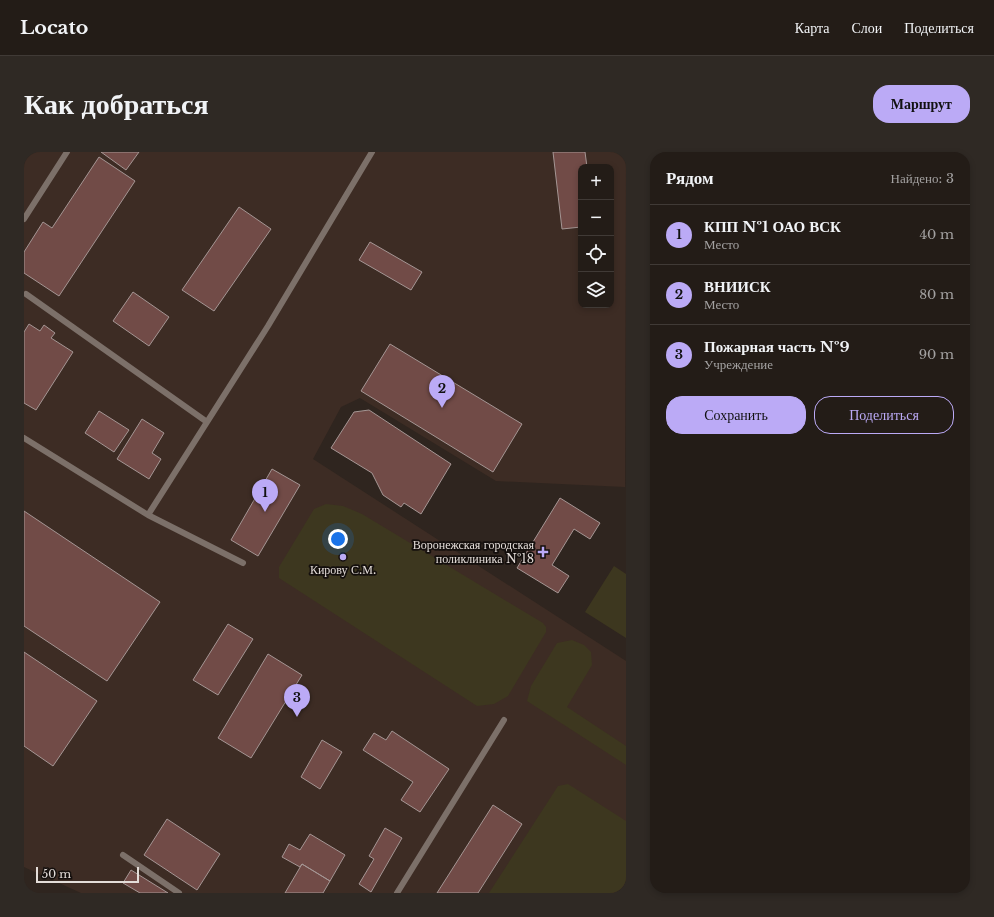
<!DOCTYPE html>
<html lang="ru">
<head>
<meta charset="utf-8">
<style>
	:root { --surface:#231c17; --page:#2f2924; --text:#f1f3f6; --muted:#a3a1a1; --line:#403a36; --accent:#bbaaf6 }
	body { margin:0; font-family:"Libre Baskerville",serif; background:var(--page); color:var(--text) }
	.controls { position:absolute; right:12px; top:12px; display:grid; overflow:hidden; border-radius:8px; box-shadow:0 2px 6px #0003 }
	.controls button { width:36px; height:36px; display:grid; place-items:center; padding:0; border:0; border-bottom:1px solid var(--line); background:var(--surface); color:var(--text); font:20px sans-serif }
	.scale { position:absolute; left:12px; bottom:10px; width:103px; box-sizing:border-box; padding-left:4px; border:2px solid #e4ddd9; border-top:0; font-size:11px; line-height:14px; white-space:nowrap; color:#e4ddd9; -webkit-text-stroke:3px #140f0d; paint-order:stroke }
	.you { position:absolute; left:314px; top:387px; width:14px; height:14px; margin:-10px; border:3px solid #fff; border-radius:50%; background:#1a73e8; box-shadow:0 0 0 6px #1a73e833 }
	.badge { display:grid; place-items:center; width:26px; height:26px; border-radius:50%; background:var(--accent); color:#111; font-size:13px; font-weight:700 }
	.pin { position:absolute; translate:-50% -33px; filter:drop-shadow(0 1px 2px #0008) }
	.pin::after { content:''; position:absolute; top:21px; width:14px; height:12px; background:inherit; clip-path:polygon(0 0,100% 0,50% 100%) }
	.list { margin:0; padding:0; list-style:none }
	h2 { display:flex; justify-content:space-between; align-items:center; height:52px; margin:0; padding:0 16px; font-size:17px }
	h2 small { font-size:13px; font-weight:400; color:var(--muted) }
	.list li { display:grid; grid-template-columns:26px 1fr auto; gap:12px; align-items:center; box-sizing:border-box; height:60px; padding:0 16px; border-top:1px solid var(--line) }
	.list b { display:block; font-size:15px; white-space:nowrap }
	.list p { margin:0; font-size:13px; white-space:nowrap; color:var(--muted) }
	.list em { font-size:13px; font-style:normal; color:var(--muted) }
	.actions { display:flex; gap:8px; padding:12px 16px }
	.actions a { flex:1; padding:9px 0; border:1px solid var(--accent); border-radius:16px; text-align:center; font-size:14px; color:var(--accent) }
	.actions .main { background:var(--accent); color:#111 }
	.icon { flex:none; width:22px; height:22px; fill:none; stroke:currentColor; stroke-width:2; stroke-linecap:round; stroke-linejoin:round }
	.map { position:relative; flex:none; width:602px; height:741px; overflow:hidden; border-radius:16px }
	header { display:flex; align-items:center; gap:24px; box-sizing:border-box; height:56px; padding:0 20px; background:var(--surface); border-bottom:1px solid var(--line) }
	header strong { font-size:19px }
	nav { display:flex; gap:22px; margin-inline-start:auto; font-size:14px }
	.intro { display:flex; align-items:center; justify-content:space-between; box-sizing:border-box; height:96px; padding:0 24px }
	h1 { margin:0; font-size:28px }
	.button { padding:10px 18px; border-radius:16px; background:var(--accent); color:#111; font-size:14px; font-weight:700 }
	main { display:flex; gap:24px; padding:0 24px }
	aside { flex:1; background:var(--surface); border-radius:16px; box-shadow:0 2px 6px #0003 }
	.map>svg:first-child { display:block }
</style>
</head>
<body>
<header>
<strong>Locato</strong>
<nav><a>Карта</a><a>Слои</a><a>Поделиться</a></nav>
</header>
<div class="intro"><h1>Как добраться</h1><a class="button">Маршрут</a></div>
<main>
<div class="map">
<svg width="602" height="741" viewBox="0 0 602 741">
	<rect width="100%" height="100%" fill="#2f251f"/>
	<path fill="#3d2c24" fill-rule="evenodd" d="M 0,0 L 602,0 L 601,335 L 472,329 L 336,246 L 317,255 L 289,307 L 602,509 L 602,737 L 599,741 L 57,741 L 0,715 ZM 557,15 L 587,15 L 587,153 L 557,153 Z"/>
	<path fill="#3d371f" d="M 302,352 L 319,354 L 338,362 L 519,471 L 522,475 L 522,480 L 484,544 L 470,552 L 453,554 L 255,426 L 255,415 L 290,357 Z
		M 590,414 L 602,422 L 602,486 L 561,460 Z
		M 548,488 L 560,493 L 567,500 L 568,513 L 543,555 L 602,594 L 602,613 L 503,549 L 507,534 L 533,491 Z
		M 544,632 L 602,669 L 602,735 L 598,741 L 465,741 L 534,634 Z"/>
	<path fill="#714b47" stroke="#a59694" d="M 77,0 L 115,0 L 102,18 Z
		M 529,0 L 561,0 L 563,15 L 557,15 L 557,75 L 538,77 Z
		M 75,5 L 111,29 L 35,144 L 0,121 L 0,100 L 19,70 L 28,76 Z
		M 215,55 L 247,77 L 190,159 L 158,138 Z
		M 346,90 L 398,120 L 387,138 L 335,108 Z
		M 109,140 L 145,165 L 125,194 L 89,169 Z
		M 5,172 L 16,179 L 20,173 L 31,181 L 27,186 L 49,200 L 12,258 L 0,251 L 0,180 Z
		M 366,192 L 498,272 L 469,320 L 337,239 Z
		M 345,258 L 427,312 L 397,362 L 380,351 L 377,355 L 359,343 L 348,321 L 307,296 L 330,260 Z
		M 75,259 L 105,278 L 90,300 L 61,281 Z
		M 118,267 L 140,281 L 128,301 L 137,307 L 125,327 L 93,307 Z
		M 248,317 L 276,333 L 234,404 L 207,388 Z
		M 536,346 L 576,371 L 566,387 L 550,377 L 528,413 L 545,424 L 534,441 L 493,416 Z
		M 0,359 L 136,450 L 83,529 L 0,474 Z
		M 204,472 L 229,487 L 194,543 L 169,528 Z
		M 0,500 L 73,549 L 29,614 L 0,594 Z
		M 244,502 L 278,523 L 227,606 L 194,586 Z
		M 368,579 L 425,617 L 396,660 L 377,648 L 389,630 L 339,598 L 350,581 L 362,588 Z
		M 298,588 L 318,600 L 296,637 L 277,625 Z
		M 469,653 L 498,672 L 454,741 L 413,741 Z
		M 143,667 L 196,702 L 173,738 L 120,703 Z
		M 361,676 L 378,686 L 347,740 L 335,732 L 350,707 L 345,704 Z
		M 286,682 L 321,703 L 306,729 L 278,712 L 276,715 L 258,705 L 265,692 L 276,698 Z
		M 278,712 L 306,729 L 299,741 L 261,741 Z
		M 107,718 L 144,741 L 116,741 L 99,731 Z"/>
	<g fill="none" stroke-linecap="round" stroke-linejoin="round">
		<path stroke="#7c7069" stroke-width="6" d="M 0,67 L 43,0
			M 2,142 L 183,270
			M 0,286 L 124,363 L 219,411
			M 124,363 L 244,174 L 348,0
			M 99,703 L 155,741
			M 373,741 L 480,568"/>
	</g>
	<g fill="#bbaaf6" stroke="#140f0d" stroke-width="1.5">
		<path d="M517 394h4v4h4v4h-4v4h-4v-4h-4v-4h4z"/>
		<circle cx="319" cy="405" r="4"/>
	</g>
	<g text-anchor="middle" stroke-width="3.5" stroke-linejoin="round" paint-order="stroke">
		<g font-size="12" fill="#e4ddd9" stroke="#140f0d" text-anchor="end">
			<text x="510" y="397">Воронежская городская<tspan x="510" dy="14">поликлиника №18</tspan></text>
			<text x="319" y="422" text-anchor="middle">Кирову С.М.</text>
		</g>
	</g>
</svg>
<div class="controls">
<button>+</button>
<button>−</button>
<button><svg class="icon" aria-label="locate" viewBox="0 0 24 24"><circle cx="12" cy="12" r="6"/><path d="M12 2v4M12 18v4M2 12h4M18 12h4"/></svg></button>
<button><svg class="icon" aria-label="layers" viewBox="0 0 24 24"><path d="M12 4l9 5-9 5-9-5zM3 14l9 5 9-5"/></svg></button>
</div>
<div class="scale">50 m</div>
<div class="you"></div>
<div class="pin badge" style="left:241px;top:360px">1</div>
<div class="pin badge" style="left:418px;top:256px">2</div>
<div class="pin badge" style="left:273px;top:565px">3</div>
</div>
<aside>
<h2>Рядом<small>Найдено: 3</small></h2>
<ul class="list">
<li><span class="badge">1</span><div><b>КПП №1 ОАО ВСК</b><p>Место</p></div><em>40 m</em></li>
<li><span class="badge">2</span><div><b>ВНИИСК</b><p>Место</p></div><em>80 m</em></li>
<li><span class="badge">3</span><div><b>Пожарная часть №9</b><p>Учреждение</p></div><em>90 m</em></li>
</ul>
<div class="actions"><a class="main">Сохранить</a><a>Поделиться</a></div>
</aside>
</main>
</body>
</html>
